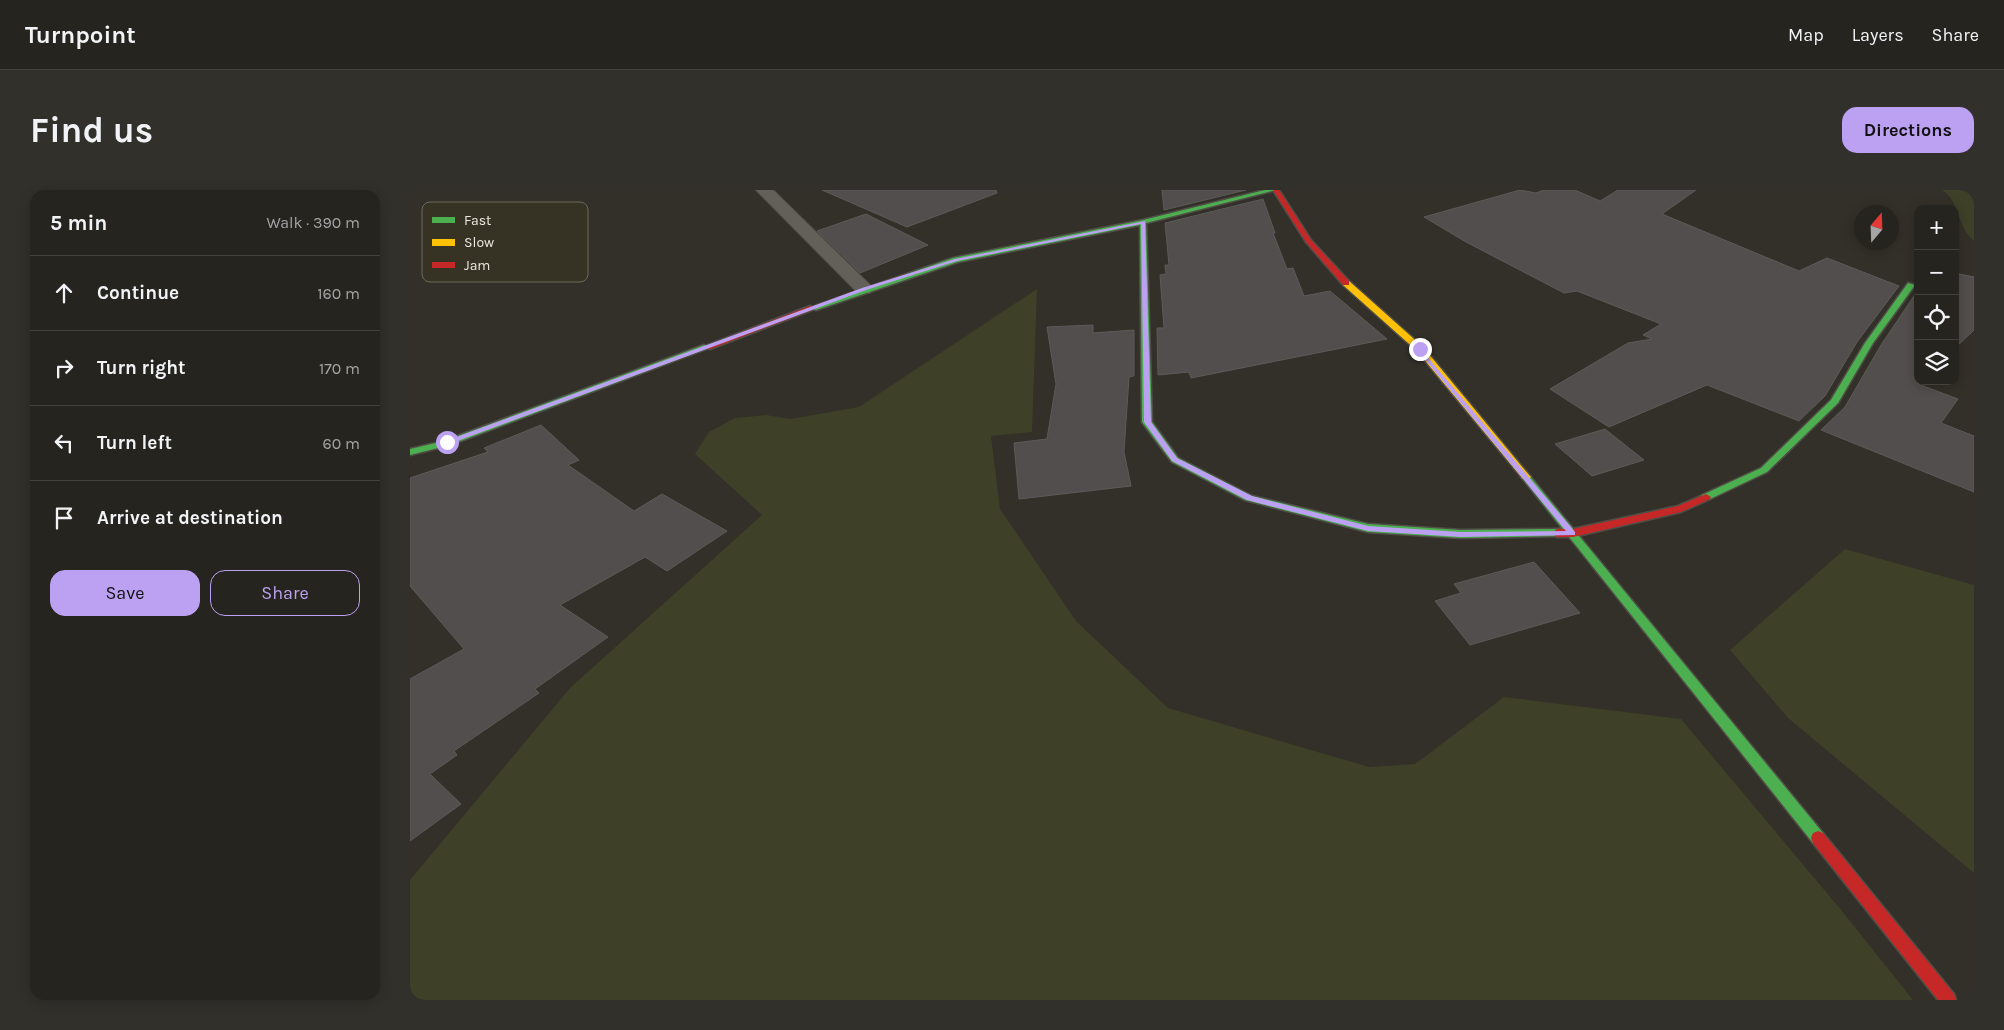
<!DOCTYPE html>
<html lang="en">
<head>
<meta charset="utf-8">
<style>
	:root { --surface:#26241e; --page:#32302b; --text:#f1f3f6; --muted:#a4a4a4; --line:#42413c; --accent:#bca0f2 }
	body { margin:0; font-family:Karla,sans-serif; background:var(--page); color:var(--text) }
	.controls { position:absolute; right:15px; top:15px; display:grid; overflow:hidden; border-radius:10px; box-shadow:0 2px 12px #0003 }
	.controls button { width:45px; height:45px; display:grid; place-items:center; padding:0; border:0; border-bottom:1px solid var(--line); background:var(--surface); color:var(--text); font:25px sans-serif }
	.compass { position:absolute; left:1444px; top:15px; width:45px; height:45px; border-radius:50%; background:var(--surface); box-shadow:0 2px 12px #0003; rotate:19deg }
	.stop { position:absolute; width:15px; height:15px; margin:-11px; border:4px solid #bca0f2; border-radius:50%; background:#fff }
	.stop.end { background:#bca0f2; border-color:#fff; box-shadow:0 1px 5px #0008 }
	.list { margin:0; padding:0; list-style:none }
	h2 { display:flex; justify-content:space-between; align-items:center; height:65px; margin:0; padding:0 20px; font-size:21px }
	h2 small { font-size:16px; font-weight:400; color:var(--muted) }
	.list li { display:grid; grid-template-columns:32px 1fr auto; gap:15px; align-items:center; box-sizing:border-box; height:75px; padding:0 20px; border-top:1px solid var(--line) }
	.list b { display:block; font-size:19px; white-space:nowrap }
	.list em { font-size:16px; font-style:normal; color:var(--muted) }
	.actions { display:flex; gap:10px; padding:15px 20px }
	.actions a { flex:1; padding:11px 0; border:1px solid var(--accent); border-radius:15px; text-align:center; font-size:18px; color:var(--accent) }
	.actions .main { background:var(--accent); color:#111 }
	.icon { flex:none; width:28px; height:28px; fill:none; stroke:currentColor; stroke-width:2; stroke-linecap:round; stroke-linejoin:round }
	.map { position:relative; flex:none; width:1564px; height:810px; overflow:hidden; border-radius:15px }
	header { display:flex; align-items:center; gap:30px; box-sizing:border-box; height:70px; padding:0 25px; background:var(--surface); border-bottom:1px solid var(--line) }
	header strong { font-size:24px }
	nav { display:flex; gap:28px; margin-inline-start:auto; font-size:18px }
	.intro { display:flex; align-items:center; justify-content:space-between; box-sizing:border-box; height:120px; padding:0 30px }
	h1 { margin:0; font-size:35px }
	.button { padding:12px 22px; border-radius:15px; background:var(--accent); color:#111; font-size:18px; font-weight:700 }
	main { display:flex; gap:30px; padding:0 30px }
	aside { flex:1; background:var(--surface); border-radius:15px; box-shadow:0 2px 12px #0003 }
	.map>svg:first-child { display:block }
</style>
</head>
<body>
<header>
<strong>Turnpoint</strong>
<nav><a>Map</a><a>Layers</a><a>Share</a></nav>
</header>
<div class="intro"><h1>Find us</h1><a class="button">Directions</a></div>
<main>
<aside>
<h2>5 min<small>Walk · 390 m</small></h2>
<ul class="list">
<li><svg class="icon" aria-label="ahead" viewBox="0 0 24 24"><path d="M12 20V5M6 11l6-6 6 6"/></svg><div><b>Continue</b></div><em>160 m</em></li>
<li><svg class="icon" aria-label="right" viewBox="0 0 24 24"><path d="M7 20v-9h11M14 6l5 5-5 5"/></svg><div><b>Turn right</b></div><em>170 m</em></li>
<li><svg class="icon" aria-label="left" viewBox="0 0 24 24"><path d="M17 20v-9H6M10 6l-5 5 5 5"/></svg><div><b>Turn left</b></div><em>60 m</em></li>
<li><svg class="icon" aria-label="arrive" viewBox="0 0 24 24"><path d="M6 21V4h12l-3 4 3 4H6"/></svg><div><b>Arrive at destination</b></div></li>
</ul>
<div class="actions"><a class="main">Save</a><a>Share</a></div>
</aside>
<div class="map">
<svg width="1564" height="810" viewBox="0 0 1564 810">
	<rect width="100%" height="100%" fill="#323028"/>
	<path fill="#3e4027" d="M 1532,0 L 1564,0 L 1564,51 C 1545,34 1551,12 1532,0 Z
		M 627,99 L 622,242 L 581,246 L 590,319 L 666,431 L 758,518 L 959,577 L 1005,574 L 1094,507 L 1271,529 L 1432,721 L 1503,810 L 0,810 L 0,690 L 160,498 L 352,325 L 285,264 L 299,242 L 325,228 L 356,225 L 380,229 L 449,217 Z
		M 1435,359 L 1564,395 L 1564,683 L 1378,528 L 1320,460 Z"/>
	<path fill="#514e4d" stroke="#5d5a59" d="M 412,0 L 586,0 L 587,3 L 497,37 Z
		M 752,0 L 836,0 L 754,20 Z
		M 1110,0 L 1126,3 L 1134,0 L 1165,0 L 1190,11 L 1208,0 L 1286,0 L 1252,24 L 1389,81 L 1417,68 L 1489,96 L 1447,152 L 1415,206 L 1389,231 L 1297,195 L 1199,237 L 1140,199 L 1218,153 L 1242,149 L 1233,145 L 1251,134 L 1167,101 L 1154,103 L 1056,52 L 1014,27 Z
		M 853,9 L 865,43 L 863,43 L 877,79 L 883,78 L 894,106 L 920,101 L 977,149 L 781,188 L 779,182 L 748,185 L 747,138 L 754,138 L 750,85 L 756,84 L 755,75 L 759,75 L 755,33 Z
		M 456,24 L 518,55 L 450,83 L 407,41 Z
		M 1545,83 L 1564,87 L 1564,140 L 1545,158 Z
		M 1506,103 L 1508,191 L 1511,191 L 1508,194 L 1548,209 L 1531,233 L 1564,246 L 1564,302 L 1411,240 L 1435,217 L 1471,155 Z
		M 683,135 L 683,143 L 724,140 L 724,186 L 719,187 L 714,262 L 721,296 L 609,309 L 604,253 L 637,249 L 646,194 L 637,137 Z
		M 131,235 L 169,270 L 158,275 L 224,321 L 252,304 L 317,341 L 257,381 L 235,367 L 150,415 L 198,447 L 125,499 L 129,503 L 44,561 L 47,565 L 20,584 L 51,614 L 0,651 L 0,489 L 54,459 L 0,396 L 0,288 L 78,262 L 74,258 Z
		M 1195,239 L 1234,270 L 1182,286 L 1145,254 Z
		M 1124,372 L 1170,423 L 1060,455 L 1025,411 L 1051,403 L 1044,394 Z"/>
	<g fill="none" stroke-linecap="round" stroke-linejoin="round">
		<defs>
			<path id="street" d="M 346,0 L 363,0 L 460,95 L 463,99 L 460,103 L 448,103 Z"/>
			<path id="fast" d="M 855,0 L 866,0 L 736,33 L 742,232 L 768,268 L 842,306 L 958,334 L 1051,340 L 1147,339 L 1151,340 L 1152,343 L 1151,346 L 1051,348 L 958,342 L 835,310 L 762,272 L 732,232 L 730,35 L 548,72 L 406,120 L 399,118 L 543,68 L 733,30 Z
				M 1498,93 L 1505,95 L 1463,153 L 1428,213 L 1357,282 L 1300,309 L 1292,309 L 1291,307 L 1292,305 L 1351,278 L 1421,210 L 1455,153 Z
				M 294,155 L 301,157 L 40,255 L 0,265 L 0,259 L 34,251 Z
				M 1116,284 L 1119,285 L 1413,643 L 1415,648 L 1413,653 L 1408,655 L 1403,653 L 1113,289 L 1111,287 Z"/>
			<path id="slow" d="M 933,91 L 939,91 L 1013,157 L 1119,285 L 1121,287 L 1119,289 L 1113,289 L 1007,161 L 933,95 Z"/>
			<path id="jam" d="M 863,0 L 869,0 L 901,50 L 939,91 L 939,95 L 933,95 L 896,52 Z
				M 400,116 L 407,118 L 300,159 L 293,157 Z
				M 1296,304 L 1301,307 L 1300,309 L 1271,322 L 1163,347 L 1147,347 L 1142,343 L 1147,339 L 1163,339 L 1268,316 Z
				M 1408,641 L 1413,643 L 1544,804 L 1546,810 L 1528,810 L 1403,653 L 1401,648 L 1403,643 Z"/>
		</defs>
		<use href="#street" stroke="#504e47" stroke-width="2"/>
		<use href="#fast" stroke="#504e47" stroke-width="3"/>
		<use href="#slow" stroke="#504e47" stroke-width="3"/>
		<use href="#jam" stroke="#504e47" stroke-width="3"/>
		<use href="#street" fill="#626059" fill-rule="evenodd"/>
		<use href="#fast" fill="#4caf50" fill-rule="evenodd"/>
		<use href="#slow" fill="#ffc107" fill-rule="evenodd"/>
		<use href="#jam" fill="#c62828" fill-rule="evenodd"/>
	</g>
	<path fill="#bca0f2" d="M 735,31 L 741,232 L 767,268 L 842,306 L 958,336 L 1051,342 L 1156,341 L 1008,161 L 1010,158 L 1165,342 L 1165,345 L 1051,347 L 958,341 L 837,310 L 762,271 L 734,232 L 731,34 L 547,71 L 456,100 L 39,254 L 33,252 L 452,98 L 545,69 Z"/>
	<rect x="12" y="12" width="166" height="80" rx="8" fill="#363224" stroke="#6d695c" stroke-width="1"/>
	<rect x="22" y="27" width="23" height="6" fill="#4caf50"/>
	<rect x="22" y="49" width="23" height="7" fill="#ffc107"/>
	<rect x="22" y="72" width="23" height="6" fill="#c62828"/>
	<g font-size="14" fill="#ece9e0">
		<text x="54" y="35">Fast</text>
		<text x="54" y="57">Slow</text>
		<text x="54" y="80">Jam</text>
	</g>
</svg>
<div class="controls">
<button>+</button>
<button>−</button>
<button><svg class="icon" aria-label="locate" viewBox="0 0 24 24"><circle cx="12" cy="12" r="6"/><path d="M12 2v4M12 18v4M2 12h4M18 12h4"/></svg></button>
<button><svg class="icon" aria-label="layers" viewBox="0 0 24 24"><path d="M12 4l9 5-9 5-9-5zM3 14l9 5 9-5"/></svg></button>
</div>
<svg class="compass" viewBox="-18 -18 36 36"><path d="M0-13l5 13h-10z" fill="#e53935"/><path d="M0 13l5-13h-10z" fill="#a4a4a4"/></svg>
<div class="stop" style="left:37px;top:252px"></div>
<div class="stop end" style="left:1010px;top:159px"></div>
</div>
</main>
</body>
</html>
